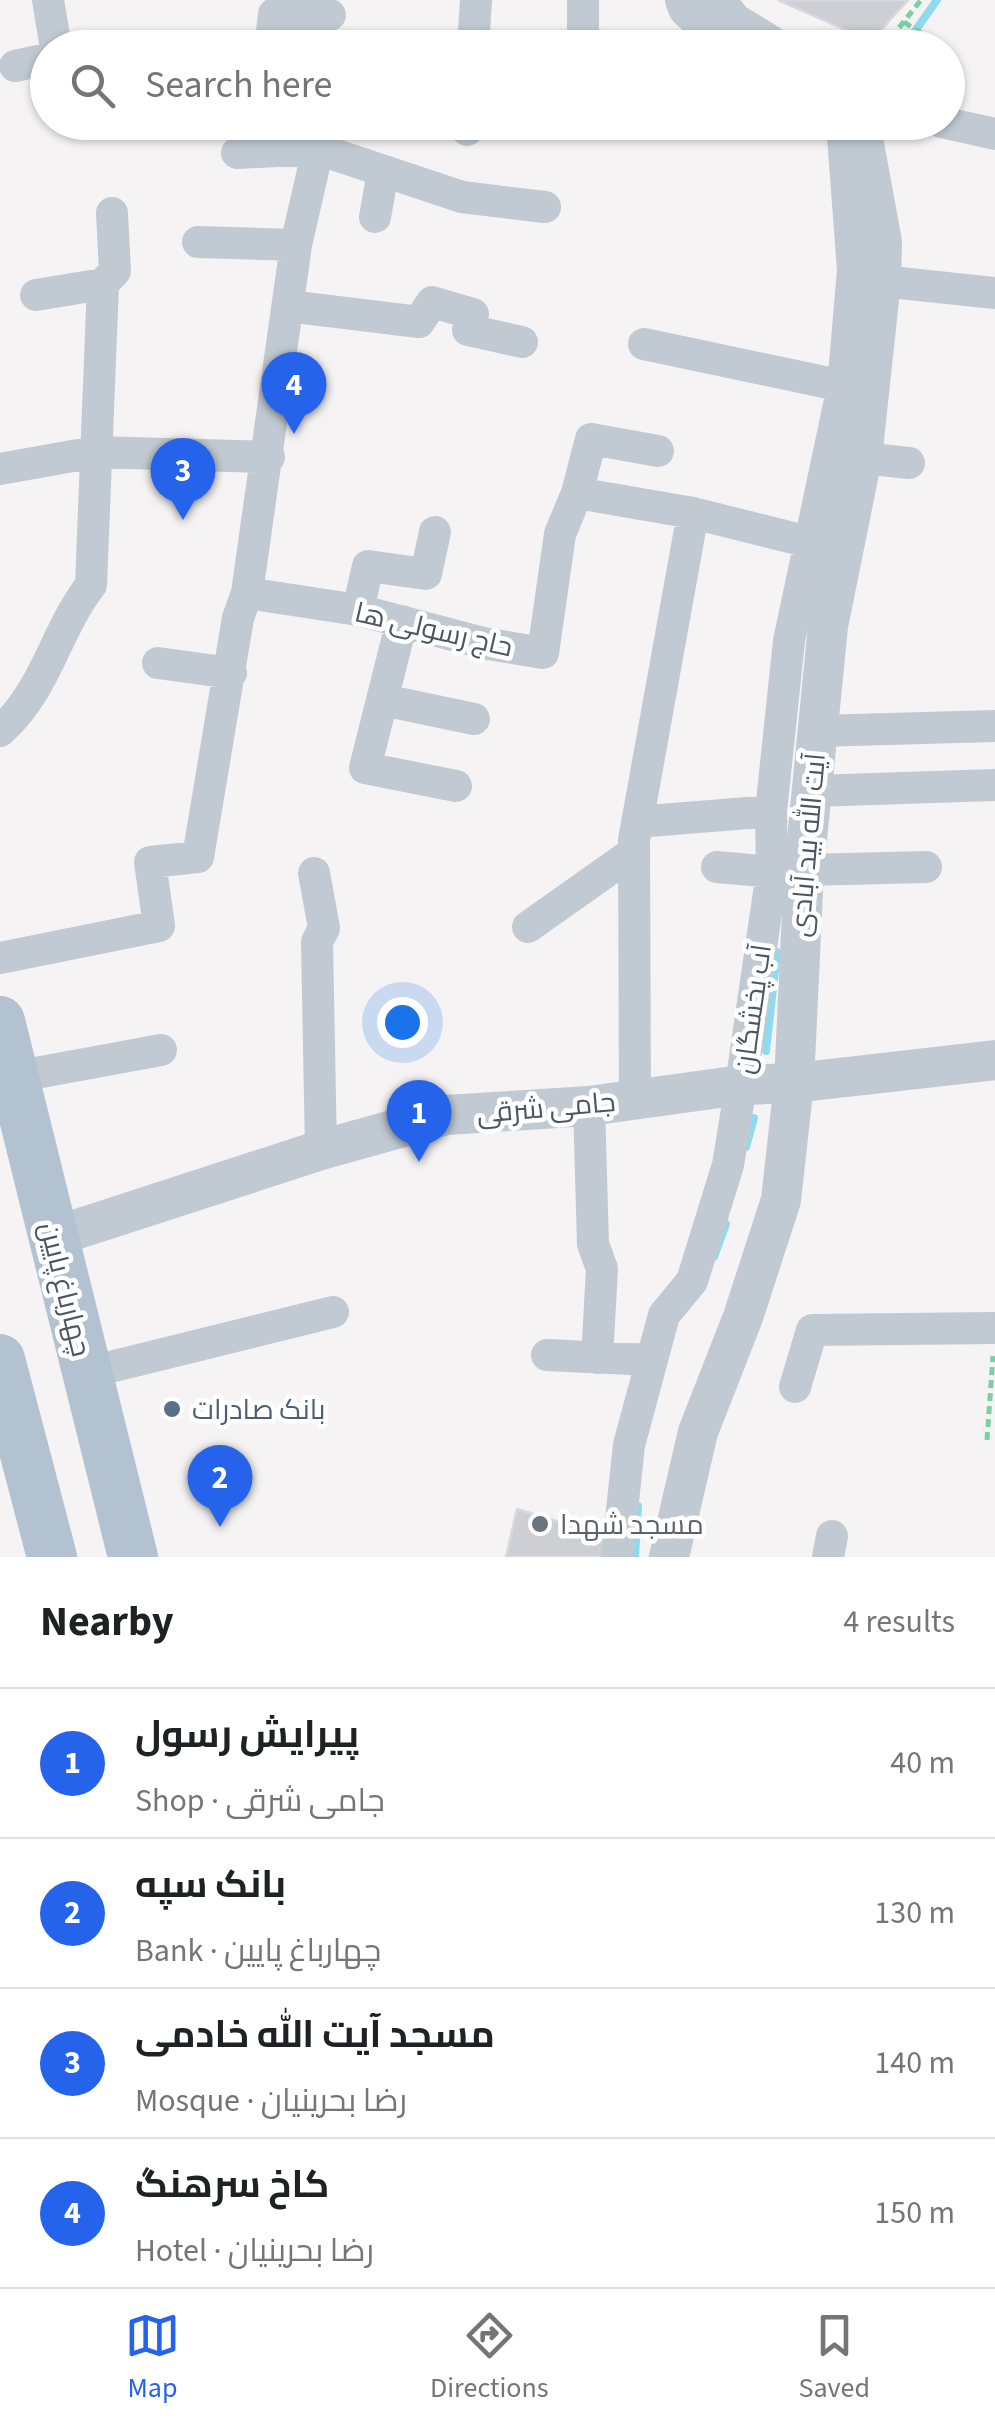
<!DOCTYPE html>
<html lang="en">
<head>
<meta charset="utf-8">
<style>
	:root { --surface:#fff; --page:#f6f6f6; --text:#202124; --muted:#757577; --line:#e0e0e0; --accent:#2563eb }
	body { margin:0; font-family:"Source Sans 3",Cairo,sans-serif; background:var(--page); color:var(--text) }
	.you { position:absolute; left:402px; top:1022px; width:35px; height:35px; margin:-25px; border:8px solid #fff; border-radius:50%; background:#1a73e8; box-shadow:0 0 0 15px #1a73e833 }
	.badge { display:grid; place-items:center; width:65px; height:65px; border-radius:50%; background:var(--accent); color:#fff; font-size:32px; font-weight:700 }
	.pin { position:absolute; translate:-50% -82px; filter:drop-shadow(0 2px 5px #0008) }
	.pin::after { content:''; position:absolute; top:52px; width:35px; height:30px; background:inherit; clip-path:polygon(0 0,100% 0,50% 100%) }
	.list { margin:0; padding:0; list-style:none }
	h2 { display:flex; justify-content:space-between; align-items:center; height:130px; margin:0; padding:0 40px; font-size:42px }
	h2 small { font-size:32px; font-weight:400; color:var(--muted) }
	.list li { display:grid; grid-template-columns:65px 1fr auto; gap:30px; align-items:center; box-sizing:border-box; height:150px; padding:0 40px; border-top:2px solid var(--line) }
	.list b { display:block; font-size:38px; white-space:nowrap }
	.list p { margin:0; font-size:32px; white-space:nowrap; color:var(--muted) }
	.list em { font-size:32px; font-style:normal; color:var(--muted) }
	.icon { flex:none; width:55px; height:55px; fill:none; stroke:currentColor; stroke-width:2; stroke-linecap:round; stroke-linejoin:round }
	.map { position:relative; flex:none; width:995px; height:1557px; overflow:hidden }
	.search { position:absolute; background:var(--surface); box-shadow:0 2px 8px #0004; left:30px; right:30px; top:30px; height:110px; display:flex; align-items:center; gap:25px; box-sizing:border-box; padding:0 35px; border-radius:55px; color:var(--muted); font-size:38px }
	.sheet { height:730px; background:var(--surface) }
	nav { display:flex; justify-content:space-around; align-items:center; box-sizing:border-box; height:140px; border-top:2px solid var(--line); background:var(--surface); font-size:28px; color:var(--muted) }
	nav a { display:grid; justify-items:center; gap:5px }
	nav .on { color:var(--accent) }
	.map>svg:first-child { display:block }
</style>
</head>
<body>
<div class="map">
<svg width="995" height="1557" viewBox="0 0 995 1557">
	<rect width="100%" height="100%" fill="#f5f3f3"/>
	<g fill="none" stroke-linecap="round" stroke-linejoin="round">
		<path stroke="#90daee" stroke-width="8" d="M 903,48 L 937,0
			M 766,1051 L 777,952
			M 746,1147 L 754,1118
			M 714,1257 L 726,1224
			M 635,1557 L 638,1506"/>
	</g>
	<path fill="#cdcfd5" stroke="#d7d9de" stroke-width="2.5" d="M 778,0 L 908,0 L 871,41 Z
		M 517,1509 L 615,1539 L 611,1557 L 506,1557 Z"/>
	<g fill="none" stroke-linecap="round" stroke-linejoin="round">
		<path stroke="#7ad0a6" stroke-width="5" stroke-dasharray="8 5" stroke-linecap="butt" d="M 904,22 L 922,34
			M 883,48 L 921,0
			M 987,1440 L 993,1356"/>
		<path stroke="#c1cad2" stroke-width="32" d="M 48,0 L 56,48
			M 583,0 L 583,48
			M 720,0 L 735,19 L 782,48
			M 270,48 L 274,14 L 330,15
			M 473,48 L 476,0
			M 15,66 L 48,59
			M 941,122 L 995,134
			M 467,130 L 467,122
			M 237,153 L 318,149 L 462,197 L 545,207
			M 375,217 L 383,172
			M 198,242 L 296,245
			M 881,281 L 995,293
			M 36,295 L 103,284
			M 288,306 L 419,322 L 432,302 L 473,314 L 468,330 L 522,342
			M 644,344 L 843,386
			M 862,458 L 909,463
			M 0,469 L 95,452 L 269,457
			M 577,493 L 591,439 L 658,451
			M 247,593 L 358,610 L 483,643 L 543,653 L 560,534 L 577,493 L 693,513 L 825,546
			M 358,610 L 368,566 L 426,574 L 435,532
			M 402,621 L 365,768 L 456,786
			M 158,663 L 231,673
			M 383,700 L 474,719
			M 0,731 C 46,691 55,631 91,585 L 103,284 L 115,271 L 112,213
			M 817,731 L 995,726
			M 812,791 L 995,785
			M 637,822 L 771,811
			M 717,867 L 772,872
			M 804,870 L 926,867
			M 314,873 L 324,928 L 317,942 L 321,1150
			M 528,927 L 634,852
			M 0,958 L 159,926 L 150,862 L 198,857 L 238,618 L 247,593 L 296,245 L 318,149 L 319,122
			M 14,1077 L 161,1050
			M 635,1099 L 634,840 L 693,513
			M 589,1106 L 593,1244 L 602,1269 L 597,1358
			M 547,1355 L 652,1360
			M 86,1373 L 333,1312
			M 795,1387 L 812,1330 L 995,1328
			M 617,1557 L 629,1445 L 664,1315 L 692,1281 L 728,1165 L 741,1085 L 772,872 L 771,811 L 789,641 L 843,386 L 853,270 L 843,137 L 846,122
			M 828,1557 L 832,1536"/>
		<path stroke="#c1cad2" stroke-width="40" d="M 685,0 L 688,8 L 732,48
			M 53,1237 L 321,1150 L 446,1115 L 589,1106 L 741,1085 L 794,1083 L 995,1060
			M 669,1557 L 698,1432 L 743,1317 L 781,1200 L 794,1083 L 804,870 L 828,626 L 862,458 L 881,281 L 882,242 L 860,122"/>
		<path stroke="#b3c2d1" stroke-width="50" d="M 0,1021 L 133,1557
			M 0,1359 L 52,1557"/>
	</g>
	<circle fill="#5c6f8a" stroke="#fff" stroke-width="4" cx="172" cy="1409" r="10"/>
	<circle fill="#6b7280" stroke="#fff" stroke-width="4" cx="540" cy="1524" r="10"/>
	<g text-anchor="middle" stroke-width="9" stroke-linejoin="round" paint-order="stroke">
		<g font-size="28" fill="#4a5661" stroke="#fff">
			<text transform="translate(434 629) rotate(13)" y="10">حاج رسولی ها</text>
			<text transform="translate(807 845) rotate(-85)" y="10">آیت الله بید آبادی</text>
			<text transform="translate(752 1009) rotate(-82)" y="10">آب پخشگان</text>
			<text transform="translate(546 1107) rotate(-5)" y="10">جامی شرقی</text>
			<text transform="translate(66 1289) rotate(76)" y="10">چهارباغ پایین</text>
		</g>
		<g font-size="28" fill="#4e5e75" stroke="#fff" text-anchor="start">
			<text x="192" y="1419">بانک صادرات</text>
		</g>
		<g font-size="28" fill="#5b616d" stroke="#fff" text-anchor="start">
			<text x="560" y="1534">مسجد شهدا</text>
		</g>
	</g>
</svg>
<div class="you"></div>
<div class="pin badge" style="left:419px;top:1162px">1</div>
<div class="pin badge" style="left:220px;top:1527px">2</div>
<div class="pin badge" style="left:183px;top:520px">3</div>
<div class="pin badge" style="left:294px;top:434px">4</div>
<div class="search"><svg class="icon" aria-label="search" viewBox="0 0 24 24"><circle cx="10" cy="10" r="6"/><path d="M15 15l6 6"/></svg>Search here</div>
</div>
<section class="sheet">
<h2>Nearby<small>4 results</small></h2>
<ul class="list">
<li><span class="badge">1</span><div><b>پیرایش رسول</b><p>Shop · جامی شرقی</p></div><em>40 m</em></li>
<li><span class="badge">2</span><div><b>بانک سپه</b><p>Bank · چهارباغ پایین</p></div><em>130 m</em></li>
<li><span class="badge">3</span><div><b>مسجد آیت الله خادمی</b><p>Mosque · رضا بحرینیان</p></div><em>140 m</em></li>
<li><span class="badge">4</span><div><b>کاخ سرهنگ</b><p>Hotel · رضا بحرینیان</p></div><em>150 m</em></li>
</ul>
</section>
<nav>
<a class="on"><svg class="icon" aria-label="map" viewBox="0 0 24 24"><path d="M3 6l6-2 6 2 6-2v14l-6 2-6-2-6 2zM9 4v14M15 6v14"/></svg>Map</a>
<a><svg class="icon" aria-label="directions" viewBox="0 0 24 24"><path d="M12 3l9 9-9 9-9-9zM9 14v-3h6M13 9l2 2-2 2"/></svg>Directions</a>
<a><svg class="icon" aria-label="saved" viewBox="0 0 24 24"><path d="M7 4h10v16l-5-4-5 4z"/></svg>Saved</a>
</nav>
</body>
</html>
